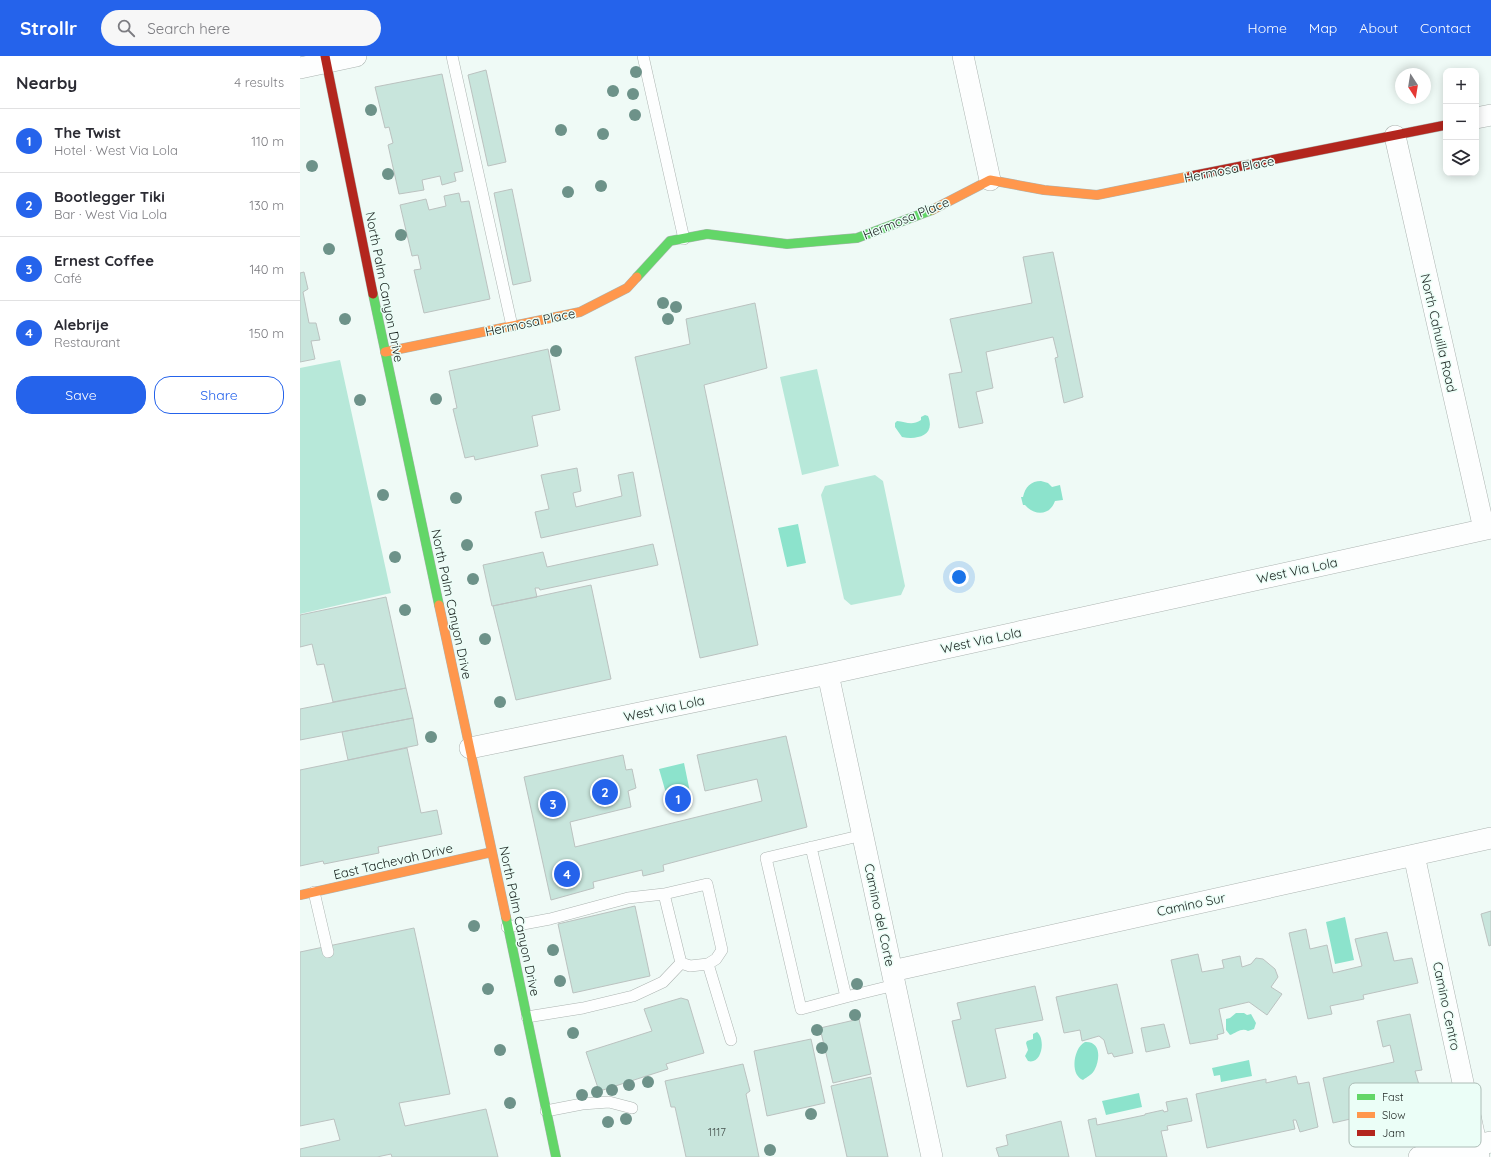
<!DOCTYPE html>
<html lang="en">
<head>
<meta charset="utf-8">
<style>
	:root { --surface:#fff; --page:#f7f7f7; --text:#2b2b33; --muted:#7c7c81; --line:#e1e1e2; --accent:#2563eb }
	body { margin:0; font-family:Quicksand,sans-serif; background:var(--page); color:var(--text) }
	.controls { position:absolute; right:12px; top:12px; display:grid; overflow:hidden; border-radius:8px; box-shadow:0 2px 10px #0003 }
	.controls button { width:36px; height:36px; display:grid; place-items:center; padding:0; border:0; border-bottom:1px solid var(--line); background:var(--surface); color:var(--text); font:20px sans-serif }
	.compass { position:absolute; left:1095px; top:12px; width:36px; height:36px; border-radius:50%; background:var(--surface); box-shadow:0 2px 10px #0003; rotate:168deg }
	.you { position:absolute; left:659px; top:521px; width:14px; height:14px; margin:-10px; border:3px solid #fff; border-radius:50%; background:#1a73e8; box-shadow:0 0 0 6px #1a73e833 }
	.badge { display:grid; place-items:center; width:26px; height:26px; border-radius:50%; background:var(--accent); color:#fff; font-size:13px; font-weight:700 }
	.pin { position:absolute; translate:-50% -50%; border:2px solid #fff; box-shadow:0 1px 4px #0006 }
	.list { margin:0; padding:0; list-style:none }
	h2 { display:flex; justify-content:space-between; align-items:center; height:52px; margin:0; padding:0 16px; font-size:17px }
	h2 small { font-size:13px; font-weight:400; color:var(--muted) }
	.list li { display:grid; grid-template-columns:26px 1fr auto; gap:12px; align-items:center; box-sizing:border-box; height:64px; padding:0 16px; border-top:1px solid var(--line) }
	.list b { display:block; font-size:15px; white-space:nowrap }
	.list p { margin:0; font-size:13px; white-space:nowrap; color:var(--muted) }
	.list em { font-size:13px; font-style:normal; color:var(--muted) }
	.actions { display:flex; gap:8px; padding:12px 16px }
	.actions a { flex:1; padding:9px 0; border:1px solid var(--accent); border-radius:16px; text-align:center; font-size:14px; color:var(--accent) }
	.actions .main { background:var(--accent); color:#fff }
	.icon { flex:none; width:22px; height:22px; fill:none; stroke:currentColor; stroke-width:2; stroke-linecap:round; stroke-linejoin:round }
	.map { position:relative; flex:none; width:1191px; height:1101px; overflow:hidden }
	header { display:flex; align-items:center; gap:24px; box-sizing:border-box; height:56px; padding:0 20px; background:var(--accent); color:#fff }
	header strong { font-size:19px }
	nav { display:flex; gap:22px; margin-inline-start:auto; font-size:14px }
	.search { width:280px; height:36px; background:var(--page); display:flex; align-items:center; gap:10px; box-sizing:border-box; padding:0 14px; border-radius:22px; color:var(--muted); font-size:15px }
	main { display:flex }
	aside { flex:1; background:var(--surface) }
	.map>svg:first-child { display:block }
</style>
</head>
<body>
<header>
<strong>Strollr</strong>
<div class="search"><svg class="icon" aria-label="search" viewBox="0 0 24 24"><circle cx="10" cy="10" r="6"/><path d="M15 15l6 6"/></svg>Search here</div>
<nav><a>Home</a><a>Map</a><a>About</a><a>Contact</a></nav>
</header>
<main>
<aside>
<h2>Nearby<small>4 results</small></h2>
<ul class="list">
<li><span class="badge">1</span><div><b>The Twist</b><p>Hotel · West Via Lola</p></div><em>110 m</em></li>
<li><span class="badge">2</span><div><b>Bootlegger Tiki</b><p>Bar · West Via Lola</p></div><em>130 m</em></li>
<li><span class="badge">3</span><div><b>Ernest Coffee</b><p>Café</p></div><em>140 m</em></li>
<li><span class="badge">4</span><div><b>Alebrije</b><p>Restaurant</p></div><em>150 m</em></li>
</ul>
<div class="actions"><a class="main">Save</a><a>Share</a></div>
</aside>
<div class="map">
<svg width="1191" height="1101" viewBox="0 0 1191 1101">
	<rect width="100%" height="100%" fill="#effaf6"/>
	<path fill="#b7e8d9" d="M 40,304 L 91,537 L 0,558 L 0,312 Z
		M 517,313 L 539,410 L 502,419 L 480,321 Z
		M 575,419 L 583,425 L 605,530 L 601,539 L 551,549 L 544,543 L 521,439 L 525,430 Z"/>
	<path fill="#8ce3cc" d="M 625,359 L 628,360 C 636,380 617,384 602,381 L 595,371 L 595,367 L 597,365 C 606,366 612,370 621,364 L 621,361 Z
		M 741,425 L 748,427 L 752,431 L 760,429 L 763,444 L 755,445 C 750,460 734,460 725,449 L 723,449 L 721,441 L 723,441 C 725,431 731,425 741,425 Z
		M 498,468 L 506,507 L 487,511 L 478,472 Z
		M 384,707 L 392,746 L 370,751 L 359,713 Z
		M 1045,861 L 1054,904 L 1035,908 L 1026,866 Z
		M 936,957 L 944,957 L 947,959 L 951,958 L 956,967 L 954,973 L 948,975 C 942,971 936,977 930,979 L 926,974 L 926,963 L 930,962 Z
		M 737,976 C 746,983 742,1009 728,1005 L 725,1000 L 728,994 L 726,987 L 727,985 L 733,983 L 733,978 Z
		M 785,986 C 801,985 800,1003 795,1013 C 793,1018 787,1021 783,1024 C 769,1019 774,991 785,986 Z
		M 949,1004 L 952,1020 L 921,1026 L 920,1019 L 914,1020 L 912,1012 Z
		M 839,1037 L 842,1051 L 806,1059 L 802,1045 Z"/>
	<path fill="#c8e5dc" stroke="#bbc2c0" d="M 186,14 L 206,106 L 188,110 L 168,19 Z
		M 142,18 L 163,115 L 154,117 L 156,125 L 142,129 L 140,120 L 122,124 L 124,134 L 99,138 L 88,89 L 93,87 L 89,71 L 85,72 L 75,31 Z
		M 212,133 L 231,225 L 213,229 L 194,137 Z
		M 159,137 L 161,146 L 169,145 L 190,243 L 124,257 L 114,214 L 121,213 L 118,199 L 112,200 L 100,149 L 126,143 L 129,154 L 146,150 L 144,140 Z
		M 753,196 L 783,341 L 764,347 L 755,302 L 758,301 L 753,281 L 686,296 L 693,332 L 676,336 L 683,367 L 659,372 L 649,318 L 662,316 L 650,263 L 732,247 L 723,201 Z
		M 4,216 L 8,233 L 3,236 L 9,267 L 16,267 L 20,284 L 11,285 L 15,303 L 0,306 L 0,217 Z
		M 455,247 L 467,312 L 404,329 L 458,589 L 400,602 L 335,301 L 390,288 L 386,263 Z
		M 248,293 L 260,354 L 232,360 L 238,390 L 175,404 L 174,400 L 165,402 L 153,353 L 157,352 L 149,315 Z
		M 277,412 L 281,435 L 273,437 L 276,451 L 322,440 L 318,419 L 333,416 L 341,460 L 241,482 L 235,456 L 249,453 L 241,419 Z
		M 353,488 L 358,509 L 240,534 L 239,532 L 235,532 L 237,541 L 192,550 L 183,509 L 243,496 L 247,511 Z
		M 291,529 L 311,623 L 216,644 L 193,550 Z
		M 86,541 L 106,632 L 33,646 L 24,608 L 17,609 L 12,588 L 0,591 L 0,559 Z
		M 106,632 L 113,662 L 0,684 L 0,653 Z
		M 113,662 L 118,689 L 48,704 L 42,676 Z
		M 486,680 L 507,771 L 363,809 L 364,815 L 343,820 L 342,814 L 293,826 L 294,832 L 251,844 L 224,721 L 323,699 L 326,714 L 332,713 L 336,732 L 328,735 L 331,751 L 270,766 L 275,791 L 462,745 L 457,723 L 405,735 L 397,699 Z
		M 107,692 L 121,757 L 137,754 L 142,778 L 78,791 L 79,797 L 24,808 L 23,805 L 0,810 L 0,714 Z
		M 335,850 L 350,920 L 273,937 L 258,868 Z
		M 1191,855 L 1191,889 L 1189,890 L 1181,858 Z
		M 114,872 L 150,1038 L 99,1047 L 105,1070 L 186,1053 L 198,1101 L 92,1101 L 91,1098 L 77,1101 L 0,1101 L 0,1093 L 40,1084 L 34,1063 L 0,1070 L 0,896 Z
		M 1006,873 L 1010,893 L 1027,889 L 1033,917 L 1062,910 L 1055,883 L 1087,876 L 1094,905 L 1112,902 L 1118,927 L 1063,939 L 1064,943 L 1030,950 L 1032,958 L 1008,963 L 989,877 Z
		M 898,898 L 902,916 L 924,912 L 922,904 L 940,900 L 942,911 L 951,908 L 956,902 L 963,903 L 975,913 L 978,921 L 971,931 L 982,938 L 967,959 L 949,946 L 919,953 L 924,977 L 917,979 L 918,983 L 890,988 L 871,904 Z
		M 817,928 L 833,997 L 814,1001 L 812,997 L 808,998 L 804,984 L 799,980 L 782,985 L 780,974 L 764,977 L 756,941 Z
		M 735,930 L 743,964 L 695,973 L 706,1022 L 667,1031 L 652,965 L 661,963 L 657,947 Z
		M 381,942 L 388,944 L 404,997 L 366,1008 L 368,1013 L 303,1034 L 298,1032 L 286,996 L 352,975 L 344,953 Z
		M 1110,958 L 1122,1014 L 1115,1015 L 1122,1039 L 1102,1043 L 1103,1048 L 1071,1055 L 1072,1058 L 1033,1067 L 1023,1022 L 1094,1006 L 1090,989 L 1083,991 L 1077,965 Z
		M 559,963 L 571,1018 L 533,1027 L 520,972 Z
		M 864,968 L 870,991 L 846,996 L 841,972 Z
		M 511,983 L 525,1047 L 467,1060 L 454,995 Z
		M 443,1008 L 450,1035 L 446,1038 L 459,1101 L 386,1101 L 375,1051 L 371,1051 L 365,1025 Z
		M 996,1020 L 998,1028 L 1009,1026 L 1018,1071 L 1000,1076 L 996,1064 L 993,1064 L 995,1073 L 907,1092 L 896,1038 L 966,1023 L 966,1027 Z
		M 571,1021 L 588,1101 L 547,1101 L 531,1030 Z
		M 887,1042 L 892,1065 L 867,1070 L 868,1074 L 861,1075 L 867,1101 L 796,1101 L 788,1064 L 796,1062 L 797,1069 L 845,1059 L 845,1058 L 863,1054 L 864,1056 L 868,1055 L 866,1046 Z
		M 761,1065 L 769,1101 L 699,1101 L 696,1092 L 708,1089 L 706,1079 Z"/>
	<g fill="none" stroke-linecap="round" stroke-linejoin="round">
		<defs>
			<path id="lane" d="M 152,0 L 212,270
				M 343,0 L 384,183
				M 511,791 L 546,941 L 501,953 L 466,802 L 563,779
				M 14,836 L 28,896
				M 207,871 L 250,863 L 328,842 L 364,838
				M 408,908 L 390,910 L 381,907 L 364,838 L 407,828 L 422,894 L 416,903 L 408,908 L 431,984
				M 546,941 L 595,929
				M 227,961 L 283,952 L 333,940 L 363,926 L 381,907
				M 246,1055 L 282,1048 L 309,1046 L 332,1052"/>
			<path id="street" d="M 663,0 L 690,124
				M 0,12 L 56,0
				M 1176,62 L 1191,59
				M 1095,80 L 1184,473
				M 528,618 L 632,1101
				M 170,692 L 528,618 L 1191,472
				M 1114,799 L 1179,1101
				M 592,915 L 1191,782
				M 1119,1101 L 1191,1086"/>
			<path id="fast" d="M 337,221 L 370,185 L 407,178 L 487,188 L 557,182 L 632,154
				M 73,238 L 139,549
				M 206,861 L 256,1101"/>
			<path id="slow" d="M 632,154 L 690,124 L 744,134 L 797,139 L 891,120
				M 85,296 L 280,256 L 327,232 L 337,221
				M 139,549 L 206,861
				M 0,839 L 192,796"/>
			<path id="jam" d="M 25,0 L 73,238
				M 891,120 L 1146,69"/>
		</defs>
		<use href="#lane" stroke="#acb4b1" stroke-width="12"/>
		<use href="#street" stroke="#acb4b1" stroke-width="22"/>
		<use href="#fast" stroke="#acb4b1" stroke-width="10"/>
		<use href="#slow" stroke="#acb4b1" stroke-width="10"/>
		<use href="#jam" stroke="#acb4b1" stroke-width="10"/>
		<use href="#lane" stroke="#fdfefe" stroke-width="11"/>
		<use href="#street" stroke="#fdfefe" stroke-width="21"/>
		<use href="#fast" stroke="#63d668" stroke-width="9"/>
		<use href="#slow" stroke="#ff974d" stroke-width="9"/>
		<use href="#jam" stroke="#b3261e" stroke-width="9"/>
	</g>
	<g fill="#6d9289">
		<circle cx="336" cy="16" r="6"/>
		<circle cx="313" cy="35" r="6"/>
		<circle cx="333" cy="38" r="6"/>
		<circle cx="71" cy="54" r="6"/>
		<circle cx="335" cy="59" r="6"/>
		<circle cx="261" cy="74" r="6"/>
		<circle cx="303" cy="78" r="6"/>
		<circle cx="12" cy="110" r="6"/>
		<circle cx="88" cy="118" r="6"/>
		<circle cx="301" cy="130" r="6"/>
		<circle cx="268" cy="136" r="6"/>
		<circle cx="101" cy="179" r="6"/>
		<circle cx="29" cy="193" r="6"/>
		<circle cx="363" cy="247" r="6"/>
		<circle cx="376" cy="251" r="6"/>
		<circle cx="45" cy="263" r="6"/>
		<circle cx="368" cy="263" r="6"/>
		<circle cx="256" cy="295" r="6"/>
		<circle cx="136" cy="343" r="6"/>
		<circle cx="60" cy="344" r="6"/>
		<circle cx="83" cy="439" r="6"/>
		<circle cx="156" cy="442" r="6"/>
		<circle cx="167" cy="489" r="6"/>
		<circle cx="95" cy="501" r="6"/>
		<circle cx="173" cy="523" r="6"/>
		<circle cx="105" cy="554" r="6"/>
		<circle cx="185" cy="583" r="6"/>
		<circle cx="200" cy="646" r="6"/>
		<circle cx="131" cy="681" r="6"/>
		<circle cx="174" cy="870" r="6"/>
		<circle cx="253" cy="894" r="6"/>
		<circle cx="260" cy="925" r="6"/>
		<circle cx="557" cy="928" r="6"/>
		<circle cx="188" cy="933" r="6"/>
		<circle cx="555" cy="959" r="6"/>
		<circle cx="517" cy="974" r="6"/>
		<circle cx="273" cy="977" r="6"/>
		<circle cx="522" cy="992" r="6"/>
		<circle cx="200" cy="994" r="6"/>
		<circle cx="348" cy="1026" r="6"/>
		<circle cx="329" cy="1029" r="6"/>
		<circle cx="312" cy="1034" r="6"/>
		<circle cx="297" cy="1036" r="6"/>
		<circle cx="282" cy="1039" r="6"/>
		<circle cx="210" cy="1047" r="6"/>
		<circle cx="511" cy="1058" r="6"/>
		<circle cx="326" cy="1063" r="6"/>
		<circle cx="308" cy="1066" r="6"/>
		<circle cx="470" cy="1094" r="6"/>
	</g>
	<g text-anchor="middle" stroke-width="3" stroke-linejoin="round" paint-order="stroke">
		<g font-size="11" fill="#46524e">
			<text x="417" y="1080">1117</text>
		</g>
		<g font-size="13" fill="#1a211e" stroke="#ebfef7">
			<text transform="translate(929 113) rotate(-11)" y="5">Hermosa Place</text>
			<text transform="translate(606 162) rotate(-22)" y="5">Hermosa Place</text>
			<text transform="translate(85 231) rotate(79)" y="5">North Palm Canyon Drive</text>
			<text transform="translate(230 266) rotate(-12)" y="5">Hermosa Place</text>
			<text transform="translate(1139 277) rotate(77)" y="5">North Cahuilla Road</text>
			<text transform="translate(997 514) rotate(-12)" y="5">West Via Lola</text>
			<text transform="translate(152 548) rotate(78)" y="5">North Palm Canyon Drive</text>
			<text transform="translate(681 584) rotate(-12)" y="5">West Via Lola</text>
			<text transform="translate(364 652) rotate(-12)" y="5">West Via Lola</text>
			<text transform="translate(93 805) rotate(-13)" y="5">East Tachevah Drive</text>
			<text transform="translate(891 848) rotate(-12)" y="5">Camino Sur</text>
			<text transform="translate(580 859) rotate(78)" y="5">Camino del Corte</text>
			<text transform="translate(220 865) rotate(78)" y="5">North Palm Canyon Drive</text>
			<text transform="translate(1147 950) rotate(78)" y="5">Camino Centro</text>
		</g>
	</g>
	<rect x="1049" y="1027" width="132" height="64" rx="6" fill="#ebfef7" stroke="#acbcb6" stroke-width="1"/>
	<rect x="1057" y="1038" width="18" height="6" fill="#63d668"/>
	<rect x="1057" y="1056" width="18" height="6" fill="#ff974d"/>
	<rect x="1057" y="1074" width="18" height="6" fill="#b3261e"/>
	<g font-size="11" fill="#1a211e">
		<text x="1082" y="1045">Fast</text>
		<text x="1082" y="1063">Slow</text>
		<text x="1082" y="1081">Jam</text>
	</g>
</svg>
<div class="controls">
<button>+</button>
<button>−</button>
<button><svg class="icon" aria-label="layers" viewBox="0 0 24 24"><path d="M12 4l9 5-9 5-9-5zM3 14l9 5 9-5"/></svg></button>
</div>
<svg class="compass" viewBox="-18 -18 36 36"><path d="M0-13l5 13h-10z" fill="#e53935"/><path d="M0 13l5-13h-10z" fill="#7c7c81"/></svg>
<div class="you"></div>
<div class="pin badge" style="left:378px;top:743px">1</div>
<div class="pin badge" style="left:305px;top:736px">2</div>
<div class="pin badge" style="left:253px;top:748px">3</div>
<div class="pin badge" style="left:267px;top:818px">4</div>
</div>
</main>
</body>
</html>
